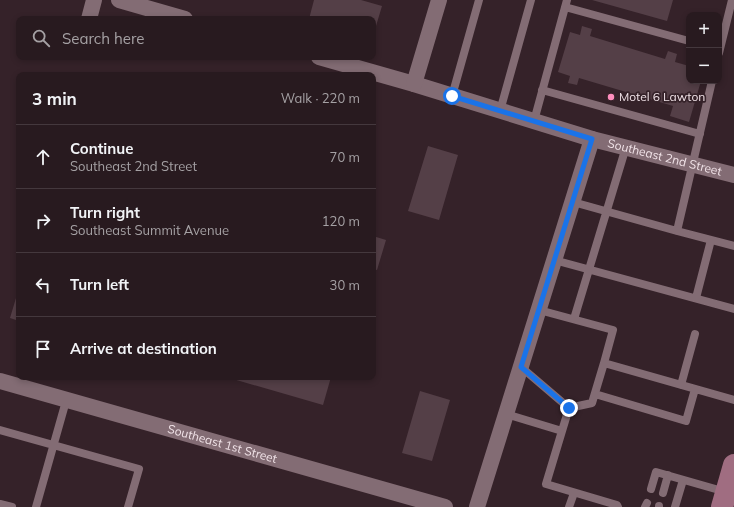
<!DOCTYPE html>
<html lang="en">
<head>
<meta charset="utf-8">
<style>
	:root { --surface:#281a1f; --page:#302328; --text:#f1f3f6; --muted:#a5a1a4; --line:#44383d }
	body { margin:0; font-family:Mulish,sans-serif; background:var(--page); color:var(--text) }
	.controls { position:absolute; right:12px; top:12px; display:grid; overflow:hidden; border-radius:8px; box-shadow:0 2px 6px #0003 }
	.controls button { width:36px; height:36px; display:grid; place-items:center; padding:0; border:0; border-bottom:1px solid var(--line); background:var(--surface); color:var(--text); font:20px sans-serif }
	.stop { position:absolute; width:12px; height:12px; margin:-9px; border:3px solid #1a73e8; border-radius:50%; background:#fff }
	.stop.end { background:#1a73e8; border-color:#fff; box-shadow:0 1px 4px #0008 }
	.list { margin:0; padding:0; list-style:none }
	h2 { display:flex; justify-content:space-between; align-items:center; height:52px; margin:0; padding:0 16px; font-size:17px }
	h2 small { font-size:13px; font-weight:400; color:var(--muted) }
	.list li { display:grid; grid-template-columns:26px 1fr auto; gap:12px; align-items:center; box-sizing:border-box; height:64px; padding:0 16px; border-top:1px solid var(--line) }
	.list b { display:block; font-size:15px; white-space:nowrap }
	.list p { margin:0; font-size:13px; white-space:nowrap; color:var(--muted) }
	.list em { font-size:13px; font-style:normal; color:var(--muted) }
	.icon { flex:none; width:22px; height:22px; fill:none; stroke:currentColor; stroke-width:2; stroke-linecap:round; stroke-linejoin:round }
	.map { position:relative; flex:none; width:734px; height:507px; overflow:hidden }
	.search { position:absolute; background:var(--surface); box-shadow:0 2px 6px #0003; left:16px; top:16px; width:360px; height:44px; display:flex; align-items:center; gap:10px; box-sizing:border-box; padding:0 14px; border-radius:8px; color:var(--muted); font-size:15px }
	.panel { position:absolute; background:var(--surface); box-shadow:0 2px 6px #0003; left:16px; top:72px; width:360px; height:308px; border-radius:8px }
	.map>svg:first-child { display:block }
</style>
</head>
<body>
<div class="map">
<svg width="734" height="507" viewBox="0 0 734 507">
	<rect width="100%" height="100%" fill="#352229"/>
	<path fill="#543f47" d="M 314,0 L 361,0 L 382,6 L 373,36 L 373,19 L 309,19 Z
		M 592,0 L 673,0 L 667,21 Z
		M 582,26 L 592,29 L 590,36 L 665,59 L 668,51 L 677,54 L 675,62 L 689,66 L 689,81 L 701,81 L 689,122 L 670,116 L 673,106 L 579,78 L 577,85 L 568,83 L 570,76 L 558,72 L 570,32 L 580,35 Z
		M 428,146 L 458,155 L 439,220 L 408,211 Z
		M 373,236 L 386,240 L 377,270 L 373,269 Z
		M 19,288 L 19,321 L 10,318 Z
		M 233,377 L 331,377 L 323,405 L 233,379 Z
		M 420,391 L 450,400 L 432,461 L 402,453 Z"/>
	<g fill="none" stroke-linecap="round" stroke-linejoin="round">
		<path stroke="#836c74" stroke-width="8" d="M 565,7 L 689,41
			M 719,53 L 732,0
			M 712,81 L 677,231 L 734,246
			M 542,90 L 700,134
			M 452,96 L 479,0
			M 500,111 L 531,0
			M 534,121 L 567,0
			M 573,202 L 677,231
			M 554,260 L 734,309
			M 696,298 L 711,240
			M 539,310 L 613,330 L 604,363 L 734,400
			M 574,319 L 626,147
			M 521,367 L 569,408
			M 681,385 L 695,334
			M 595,394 L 686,421 L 695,389
			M 506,414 L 562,431 L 546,484 L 617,505 L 618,507
			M 0,430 L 139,469 L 128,507
			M 562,431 L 569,408 L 592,403 L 604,363
			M 651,489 L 656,472 L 726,492
			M 663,493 L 668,475
			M 0,504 L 12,507
			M 36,507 L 66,401
			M 569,507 L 574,493
			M 645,507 L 647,503
			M 659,507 L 659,506
			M 675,507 L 683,480"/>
		<g stroke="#836c74" stroke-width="16">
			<path d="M 119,0 L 185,19"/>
			<path d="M 89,19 L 94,0"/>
			<path id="s1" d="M 319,57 L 414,84 L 592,139 L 734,175"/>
			<path d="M 414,84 L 439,0"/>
			<path id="s2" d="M 0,381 L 445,507"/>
			<path d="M 477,507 L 592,139"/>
		</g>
		<path stroke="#a06d81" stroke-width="22" d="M 722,507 L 734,465"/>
	</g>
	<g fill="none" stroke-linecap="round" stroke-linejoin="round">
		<path stroke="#1a73e8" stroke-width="5" d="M 452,96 L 592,139 L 521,367 L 569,408"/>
	</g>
	<circle fill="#fe8ebd" stroke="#352229" stroke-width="1.5" cx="611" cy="97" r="4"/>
	<g text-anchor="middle" stroke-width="3.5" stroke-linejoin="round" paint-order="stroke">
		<g font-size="12" fill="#f1e3e8" stroke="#352229" text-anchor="start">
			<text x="619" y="101">Motel 6 Lawton</text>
		</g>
		<g font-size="12" fill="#f1e3e8" stroke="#352229">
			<text dy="4" stroke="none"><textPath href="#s1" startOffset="360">Southeast 2nd Street</textPath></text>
			<text dy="4" stroke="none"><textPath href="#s2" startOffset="231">Southeast 1st Street</textPath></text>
		</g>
	</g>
</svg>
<div class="controls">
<button>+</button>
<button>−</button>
</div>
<div class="stop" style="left:452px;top:96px"></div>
<div class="stop end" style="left:569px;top:408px"></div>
<div class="search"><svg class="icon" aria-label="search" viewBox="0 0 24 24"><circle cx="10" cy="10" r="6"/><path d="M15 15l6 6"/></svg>Search here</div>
<section class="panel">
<h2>3 min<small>Walk · 220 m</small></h2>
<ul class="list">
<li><svg class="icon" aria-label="ahead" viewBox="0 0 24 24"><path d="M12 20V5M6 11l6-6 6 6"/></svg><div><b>Continue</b><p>Southeast 2nd Street</p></div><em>70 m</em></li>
<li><svg class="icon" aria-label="right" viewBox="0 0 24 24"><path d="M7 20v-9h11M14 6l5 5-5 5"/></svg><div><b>Turn right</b><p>Southeast Summit Avenue</p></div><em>120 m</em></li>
<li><svg class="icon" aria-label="left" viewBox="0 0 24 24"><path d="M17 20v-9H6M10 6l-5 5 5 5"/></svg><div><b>Turn left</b></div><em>30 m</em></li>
<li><svg class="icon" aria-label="arrive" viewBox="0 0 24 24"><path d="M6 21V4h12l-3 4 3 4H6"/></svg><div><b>Arrive at destination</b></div></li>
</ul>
</section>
</div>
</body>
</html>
